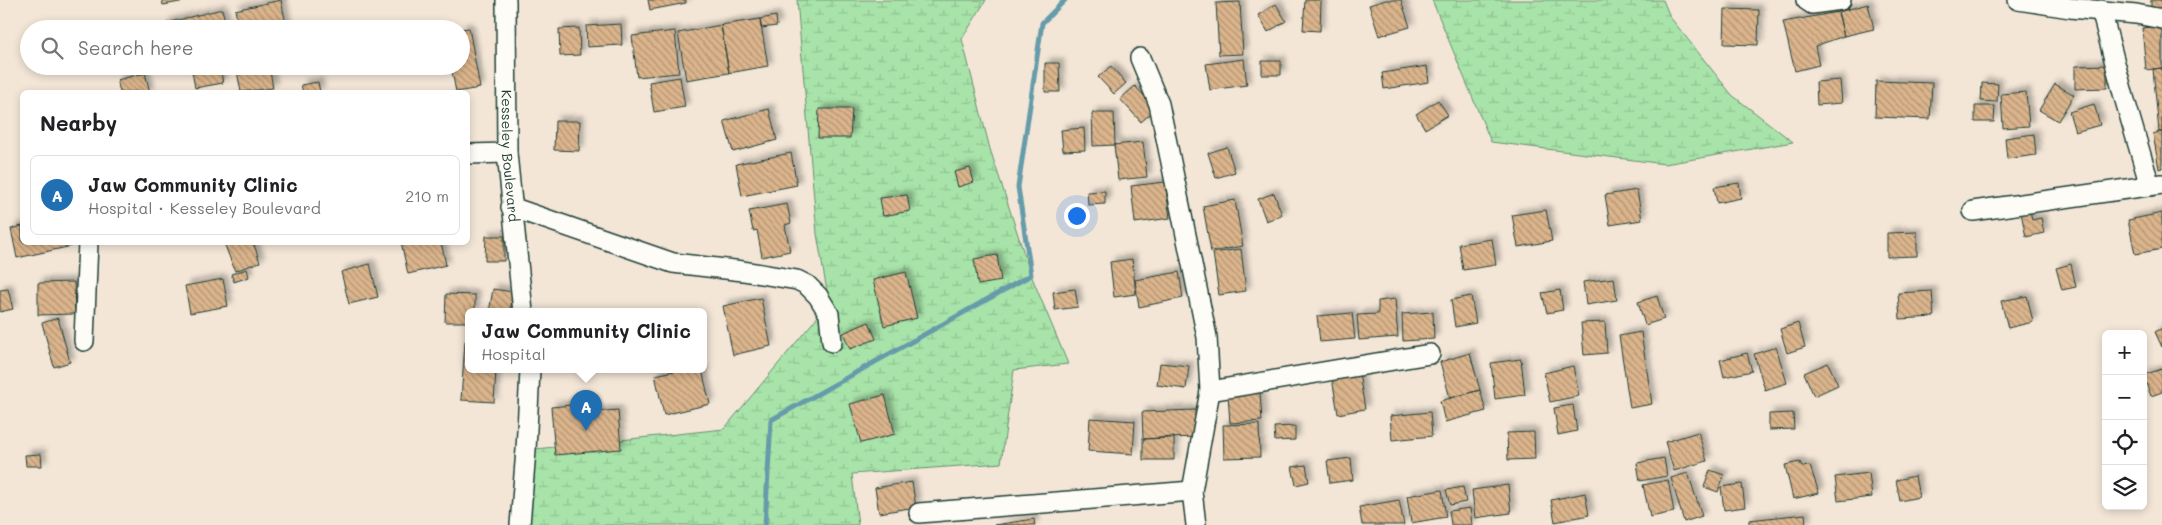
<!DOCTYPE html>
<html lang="en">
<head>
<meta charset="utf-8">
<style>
	:root { --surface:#fff; --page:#f2f2f2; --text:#202124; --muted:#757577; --line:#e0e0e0; --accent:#1f6fb2 }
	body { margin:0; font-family:Mali,sans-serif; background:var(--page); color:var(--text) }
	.controls { position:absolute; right:15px; bottom:15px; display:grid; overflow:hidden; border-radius:8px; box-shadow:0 2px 8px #0003 }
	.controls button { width:45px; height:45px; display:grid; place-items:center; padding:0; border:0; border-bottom:1px solid var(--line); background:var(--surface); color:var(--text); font:25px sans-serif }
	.you { position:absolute; left:1076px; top:215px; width:18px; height:18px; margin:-12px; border:4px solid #fff; border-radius:50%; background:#1a73e8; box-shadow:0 0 0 8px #1a73e833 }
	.badge { display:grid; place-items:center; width:32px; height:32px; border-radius:50%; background:var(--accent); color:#fff; font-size:16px; font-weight:700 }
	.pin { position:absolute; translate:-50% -41px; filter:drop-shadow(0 1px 2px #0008) }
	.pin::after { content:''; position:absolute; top:26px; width:18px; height:15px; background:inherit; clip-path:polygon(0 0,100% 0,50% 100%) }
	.popup { position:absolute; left:465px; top:308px; width:242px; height:65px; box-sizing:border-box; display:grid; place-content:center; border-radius:8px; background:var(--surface); filter:drop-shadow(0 1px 4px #0005); font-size:16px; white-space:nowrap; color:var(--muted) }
	.popup b { font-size:19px; color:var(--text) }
	.popup::after { content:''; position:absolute; left:50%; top:100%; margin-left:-10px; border:10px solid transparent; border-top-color:var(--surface) }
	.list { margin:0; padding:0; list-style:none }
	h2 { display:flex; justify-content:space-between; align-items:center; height:65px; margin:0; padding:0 20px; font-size:21px }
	h2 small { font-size:16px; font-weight:400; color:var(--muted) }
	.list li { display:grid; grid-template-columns:32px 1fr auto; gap:15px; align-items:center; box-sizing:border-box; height:80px; margin:0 10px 10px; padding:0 10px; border:1px solid var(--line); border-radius:8px }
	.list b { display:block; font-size:19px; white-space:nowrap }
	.list p { margin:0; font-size:16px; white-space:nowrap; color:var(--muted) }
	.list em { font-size:16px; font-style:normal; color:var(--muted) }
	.icon { flex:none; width:28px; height:28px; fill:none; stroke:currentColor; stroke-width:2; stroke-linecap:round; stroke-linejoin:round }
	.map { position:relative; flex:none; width:2162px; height:525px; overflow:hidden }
	.search { position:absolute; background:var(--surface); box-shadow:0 2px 8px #0003; left:20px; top:20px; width:450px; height:55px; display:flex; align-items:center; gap:12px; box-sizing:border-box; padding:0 18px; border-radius:28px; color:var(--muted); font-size:19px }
	.panel { position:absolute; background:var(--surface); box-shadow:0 2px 8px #0003; left:20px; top:90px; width:450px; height:155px; border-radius:8px }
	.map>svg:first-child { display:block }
</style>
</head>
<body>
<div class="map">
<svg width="2162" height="525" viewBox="0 0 2162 525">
	<defs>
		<pattern id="wetland-marsh" width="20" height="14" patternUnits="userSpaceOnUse" patternTransform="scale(1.25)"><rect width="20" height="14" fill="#a8e3a9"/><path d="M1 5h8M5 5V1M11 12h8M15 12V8" fill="none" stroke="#90c492"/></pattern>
		<pattern id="building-back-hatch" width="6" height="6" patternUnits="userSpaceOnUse" patternTransform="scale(1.25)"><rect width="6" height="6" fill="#dbb48c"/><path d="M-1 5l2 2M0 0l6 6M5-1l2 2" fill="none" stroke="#b19473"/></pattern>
		<filter id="shadow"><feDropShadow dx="4.5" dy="-4.5" stdDeviation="2.5" flood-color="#0004"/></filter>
	</defs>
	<rect width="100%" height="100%" fill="#f3e6d7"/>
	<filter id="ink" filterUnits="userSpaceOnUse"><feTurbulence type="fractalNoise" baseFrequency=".02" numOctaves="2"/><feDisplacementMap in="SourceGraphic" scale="10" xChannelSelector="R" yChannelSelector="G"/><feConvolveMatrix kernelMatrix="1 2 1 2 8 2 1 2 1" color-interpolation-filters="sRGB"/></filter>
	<g filter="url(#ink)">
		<path fill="url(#wetland-marsh)" stroke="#64906e" d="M 797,0 L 986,0 L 962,39 L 990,149 L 1031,275 L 1068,364 L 1014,370 L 1001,463 L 852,474 L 858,525 L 520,525 L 526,450 L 724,429 L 829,303 L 817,234 Z
			M 1432,0 L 1663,0 L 1670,17 L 1732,95 L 1793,142 L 1665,164 L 1491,142 Z"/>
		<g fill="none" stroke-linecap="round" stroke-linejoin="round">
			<path stroke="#669baa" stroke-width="5" d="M 765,525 L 771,420 L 1031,275 L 1018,187 L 1042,23 L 1065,0"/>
		</g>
		<path fill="url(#building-back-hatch)" stroke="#1f3d34" filter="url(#shadow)" d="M 162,0 L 191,0 L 163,5 Z
			M 281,0 L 287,29 L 239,29 L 235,10 Z
			M 648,0 L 686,0 L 686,3 L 650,10 Z
			M 1305,0 L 1321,0 L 1320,31 L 1303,30 Z
			M 1386,0 L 1401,0 L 1410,27 L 1379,36 L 1369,5 Z
			M 2151,0 L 2162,0 L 2162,12 L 2151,12 Z
			M 1240,2 L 1243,54 L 1219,55 L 1216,3 Z
			M 1276,4 L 1286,21 L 1268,32 L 1258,15 Z
			M 1868,4 L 1874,29 L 1844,36 L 1838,12 Z
			M 222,9 L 227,29 L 167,29 L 166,23 Z
			M 1725,9 L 1759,10 L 1758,45 L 1724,44 Z
			M 1838,12 L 1844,36 L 1815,46 L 1819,65 L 1795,71 L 1783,22 Z
			M 776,16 L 777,26 L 761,28 L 760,19 Z
			M 760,19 L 768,66 L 729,73 L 721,25 Z
			M 621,24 L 622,45 L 587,47 L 586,26 Z
			M 721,25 L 729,73 L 686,80 L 678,33 Z
			M 2162,26 L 2162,68 L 2146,70 L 2142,28 Z
			M 469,28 L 480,88 L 456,92 L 451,66 L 461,66 L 461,29 Z
			M 579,28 L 580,55 L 560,56 L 559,29 Z
			M 675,31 L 679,73 L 637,77 L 632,36 Z
			M 1244,59 L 1247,85 L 1210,90 L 1206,64 Z
			M 1262,61 L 1281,61 L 1281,75 L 1262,75 Z
			M 1045,63 L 1059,63 L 1060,92 L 1045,92 Z
			M 2107,65 L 2107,88 L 2075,89 L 2075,66 Z
			M 191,66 L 220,66 L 223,83 L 195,88 Z
			M 236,66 L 269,66 L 273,88 L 241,92 Z
			M 1111,66 L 1126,83 L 1114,94 L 1098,77 Z
			M 1427,66 L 1429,82 L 1384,89 L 1382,73 Z
			M 2162,68 L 2162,132 L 2159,132 L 2153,69 Z
			M 145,73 L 150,92 L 120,92 L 117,80 Z
			M 680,77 L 685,107 L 654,112 L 649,82 Z
			M 1840,80 L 1842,103 L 1817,105 L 1816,82 Z
			M 1876,81 L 1932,83 L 1930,119 L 1875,117 Z
			M 318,82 L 320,92 L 303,92 L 301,85 Z
			M 1982,83 L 1998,84 L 1997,102 L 1981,101 Z
			M 2055,84 L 2074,95 L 2058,121 L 2039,110 Z
			M 1135,86 L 1156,109 L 1141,122 L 1120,99 Z
			M 2026,92 L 2029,126 L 2003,128 L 2001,94 Z
			M 1438,100 L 1448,115 L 1425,129 L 1416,114 Z
			M 2094,104 L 2100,125 L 2075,132 L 2069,112 Z
			M 1975,106 L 1995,106 L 1994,122 L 1975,122 Z
			M 769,109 L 777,140 L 733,152 L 724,121 Z
			M 819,109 L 852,109 L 850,138 L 818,138 Z
			M 1092,113 L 1114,113 L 1115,145 L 1093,146 Z
			M 555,121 L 580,121 L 579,151 L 554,150 Z
			M 1084,128 L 1085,150 L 1063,151 L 1061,130 Z
			M 2159,132 L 2162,132 L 2162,168 L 2159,169 L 2153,134 Z
			M 2034,134 L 2036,155 L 2007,159 L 2005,138 Z
			M 1143,142 L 1147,177 L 1118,180 L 1114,145 Z
			M 1227,147 L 1235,172 L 1216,178 L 1208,153 Z
			M 791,153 L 797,185 L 742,196 L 736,164 Z
			M 970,168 L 974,182 L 958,187 L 954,172 Z
			M 1165,182 L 1170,218 L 1135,223 L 1131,186 Z
			M 1739,183 L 1741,198 L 1717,203 L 1714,187 Z
			M 1637,190 L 1642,220 L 1610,225 L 1605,195 Z
			M 1105,191 L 1105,204 L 1088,205 L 1087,192 Z
			M 1274,193 L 1282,215 L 1266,221 L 1258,199 Z
			M 907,195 L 910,211 L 883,216 L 880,198 Z
			M 1235,200 L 1243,246 L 1211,252 L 1203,206 Z
			M 787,204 L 791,223 L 785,225 L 790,251 L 762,257 L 757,230 L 753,231 L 749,211 Z
			M 1546,210 L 1552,241 L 1518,247 L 1512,215 Z
			M 2030,210 L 2032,220 L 2041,218 L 2044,233 L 2026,237 L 2021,213 Z
			M 2162,213 L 2162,249 L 2135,254 L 2128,220 Z
			M 22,226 L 22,242 L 71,242 L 72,246 L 17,258 L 11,229 Z
			M 1917,232 L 1917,256 L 1887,257 L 1887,233 Z
			M 486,236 L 504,236 L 504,261 L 485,261 Z
			M 1492,239 L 1496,265 L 1463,270 L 1459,244 Z
			M 253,242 L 260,262 L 235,271 L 224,243 Z
			M 401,242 L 441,242 L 446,265 L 408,274 Z
			M 1241,249 L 1246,291 L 1219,295 L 1213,253 Z
			M 997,255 L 1001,281 L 978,285 L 974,259 Z
			M 1132,259 L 1136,294 L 1114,297 L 1110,262 Z
			M 370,264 L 378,297 L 349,304 L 341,272 Z
			M 2071,264 L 2076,287 L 2062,290 L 2056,268 Z
			M 247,269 L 249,277 L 234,282 L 231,274 Z
			M 906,272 L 917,318 L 884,326 L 873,280 Z
			M 1179,272 L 1183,298 L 1139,307 L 1135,280 Z
			M 1614,278 L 1617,300 L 1586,305 L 1583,282 Z
			M 223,279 L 228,306 L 190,313 L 185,286 Z
			M 74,282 L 75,314 L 38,315 L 38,283 Z
			M 8,289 L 13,309 L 0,312 L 0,290 Z
			M 493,289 L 513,292 L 510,312 L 489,312 Z
			M 1075,289 L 1078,307 L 1055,310 L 1053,292 Z
			M 1560,290 L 1563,310 L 1547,313 L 1542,293 Z
			M 1932,291 L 1934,317 L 1900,319 L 1898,293 Z
			M 446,294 L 475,295 L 475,312 L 468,312 L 468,322 L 445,322 Z
			M 1471,296 L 1476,323 L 1455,327 L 1451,300 Z
			M 1657,296 L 1664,319 L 1645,325 L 1638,302 Z
			M 2027,296 L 2033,322 L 2008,328 L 2001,301 Z
			M 761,298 L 771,346 L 733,355 L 723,306 Z
			M 1395,299 L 1398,337 L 1359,340 L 1357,315 L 1378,314 L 1378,301 Z
			M 1433,312 L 1434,339 L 1403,341 L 1402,314 Z
			M 1352,313 L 1355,339 L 1320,342 L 1317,316 Z
			M 58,318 L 70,362 L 54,367 L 42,323 Z
			M 869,322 L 876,339 L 850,349 L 843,333 Z
			M 1605,322 L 1607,353 L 1584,355 L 1581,323 Z
			M 1798,323 L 1805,347 L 1787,353 L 1780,329 Z
			M 2162,328 L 2162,347 L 2155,332 Z
			M 1641,332 L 1652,404 L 1630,408 L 1619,336 Z
			M 465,341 L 468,341 L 468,370 L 496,370 L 494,402 L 461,400 Z
			M 1776,347 L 1787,383 L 1765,390 L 1754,354 Z
			M 1470,353 L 1480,390 L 1450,398 L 1440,362 Z
			M 1747,353 L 1752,371 L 1724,377 L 1720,360 Z
			M 1521,359 L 1525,395 L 1495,399 L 1491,363 Z
			M 1160,363 L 1189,366 L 1186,389 L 1157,385 Z
			M 1828,363 L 1838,385 L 1814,396 L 1804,373 Z
			M 1573,366 L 1579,396 L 1550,402 L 1544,373 Z
			M 2162,369 L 2162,392 L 2151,396 L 2143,375 Z
			M 679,370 L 702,370 L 710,404 L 664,415 L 655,375 Z
			M 1359,373 L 1365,409 L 1338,414 L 1332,378 Z
			M 1480,390 L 1486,411 L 1445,422 L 1440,401 Z
			M 1260,393 L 1262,421 L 1230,423 L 1228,395 Z
			M 885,395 L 895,434 L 861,443 L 850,404 Z
			M 593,400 L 594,412 L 618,410 L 621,449 L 555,455 L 551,407 L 572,405 L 572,402 Z
			M 1573,405 L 1577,431 L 1558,435 L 1554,408 Z
			M 1195,410 L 1196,437 L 1143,439 L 1142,412 Z
			M 1430,412 L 1432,436 L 1392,440 L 1390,416 Z
			M 1793,413 L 1794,429 L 1769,430 L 1769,414 Z
			M 1090,418 L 1135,421 L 1133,454 L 1088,451 Z
			M 1259,424 L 1260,457 L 1224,458 L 1223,425 Z
			M 1295,426 L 1295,440 L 1275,441 L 1274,427 Z
			M 1534,432 L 1535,459 L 1508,460 L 1507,433 Z
			M 1698,432 L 1707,461 L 1674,471 L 1665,442 Z
			M 1174,437 L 1174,460 L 1143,460 L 1143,439 Z
			M 41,454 L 42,466 L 26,466 L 25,455 Z
			M 1351,458 L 1353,480 L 1330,483 L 1327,461 Z
			M 1664,458 L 1667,476 L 1640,481 L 1637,463 Z
			M 1800,462 L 1802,467 L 1810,466 L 1819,493 L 1793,499 L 1785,465 Z
			M 1306,465 L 1309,482 L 1296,485 L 1292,467 Z
			M 1710,470 L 1724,475 L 1718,492 L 1704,487 Z
			M 1688,473 L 1702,516 L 1684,522 L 1671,478 Z
			M 1869,473 L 1872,497 L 1838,501 L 1835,477 Z
			M 1915,476 L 1919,497 L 1900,501 L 1896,480 Z
			M 1668,480 L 1674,512 L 1650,517 L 1643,485 Z
			M 912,482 L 916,507 L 879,513 L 875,488 Z
			M 1742,484 L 1745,507 L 1724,510 L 1721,487 Z
			M 1508,485 L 1511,513 L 1475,518 L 1472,490 Z
			M 1463,487 L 1466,502 L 1450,505 L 1446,490 Z
			M 1442,490 L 1446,517 L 1411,523 L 1407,496 Z
			M 1585,493 L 1589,515 L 1555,522 L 1551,500 Z
			M 1399,500 L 1404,525 L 1362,525 L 1359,507 Z
			M 1470,508 L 1472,525 L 1451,525 L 1449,511 Z
			M 1805,514 L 1806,525 L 1749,525 L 1749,520 Z
			M 1034,519 L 1035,525 L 994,525 Z"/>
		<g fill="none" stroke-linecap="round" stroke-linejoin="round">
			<defs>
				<g id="minor">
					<path id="s1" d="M 506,0 L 507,153 L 523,312"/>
					<path d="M 1806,0 L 1812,4 L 1841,0"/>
					<path d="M 2018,0 L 2070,8 L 2136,14 L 2162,19"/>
					<path d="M 2101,10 L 2124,97 L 2150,186"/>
					<path d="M 1140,58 L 1159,104 L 1207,337 L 1210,391 L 1192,491 L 1196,525"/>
					<path d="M 468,154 L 507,153"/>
					<path d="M 511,207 L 673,263 L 743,271 L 797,280 L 807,285 L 818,296 L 829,314 L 832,342"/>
					<path d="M 1973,211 L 2162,184"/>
					<path d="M 84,341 L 88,242"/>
					<path d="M 1210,391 L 1430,354"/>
					<path d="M 919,513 L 1192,491"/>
					<path d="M 520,525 L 526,450 L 530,370"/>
				</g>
			</defs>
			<use href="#minor" stroke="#1f3d34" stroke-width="22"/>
			<use href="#minor" stroke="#fdfcf7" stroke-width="19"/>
		</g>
	</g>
	<g text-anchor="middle" stroke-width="5" stroke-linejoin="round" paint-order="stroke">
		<g font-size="14" fill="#1f3d34" stroke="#fdfcf7">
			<text dy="5" stroke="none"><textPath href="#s1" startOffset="156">Kesseley Boulevard</textPath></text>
		</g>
	</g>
</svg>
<div class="controls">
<button>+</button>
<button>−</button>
<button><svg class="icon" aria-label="locate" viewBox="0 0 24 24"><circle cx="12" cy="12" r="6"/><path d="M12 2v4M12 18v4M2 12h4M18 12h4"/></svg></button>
<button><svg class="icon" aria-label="layers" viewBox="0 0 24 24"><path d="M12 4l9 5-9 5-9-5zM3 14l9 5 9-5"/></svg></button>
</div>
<div class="you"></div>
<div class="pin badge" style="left:586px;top:431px">A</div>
<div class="popup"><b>Jaw Community Clinic</b>Hospital</div>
<div class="search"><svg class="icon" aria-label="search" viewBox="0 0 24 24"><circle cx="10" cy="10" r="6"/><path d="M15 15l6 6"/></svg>Search here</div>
<section class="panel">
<h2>Nearby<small></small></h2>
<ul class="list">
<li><span class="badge">A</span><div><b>Jaw Community Clinic</b><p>Hospital · Kesseley Boulevard</p></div><em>210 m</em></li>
</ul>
</section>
</div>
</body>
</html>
